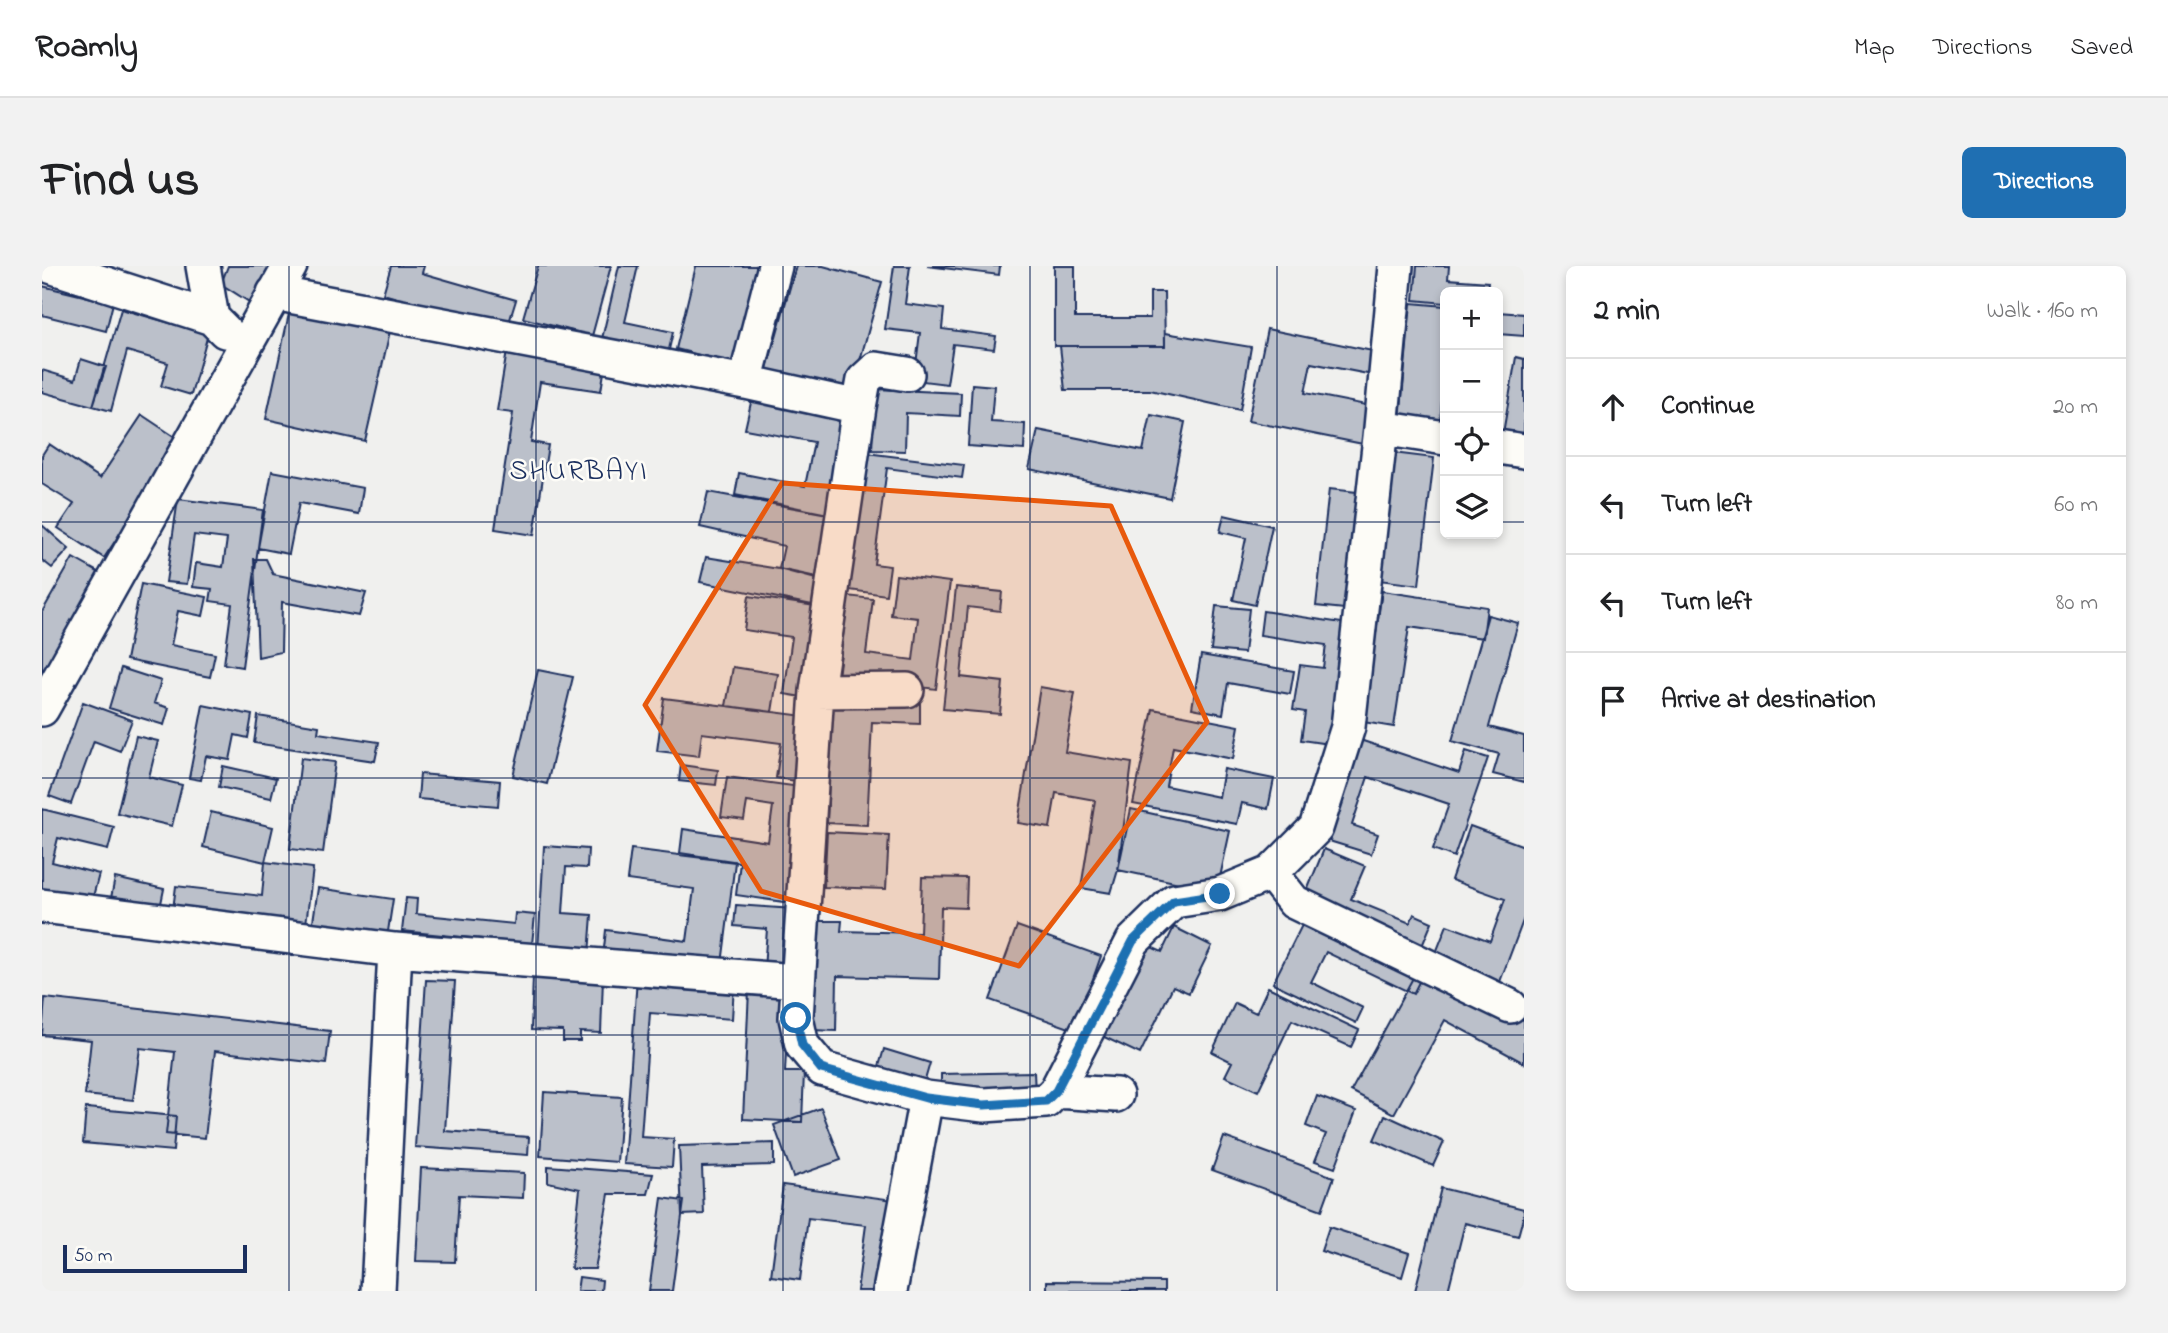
<!DOCTYPE html>
<html lang="en">
<head>
<meta charset="utf-8">
<style>
	:root { --surface:#fff; --page:#f2f2f2; --text:#202124; --muted:#757577; --line:#e0e0e0; --accent:#1f6fb2 }
	body { margin:0; font-family:"Indie Flower",sans-serif; background:var(--page); color:var(--text) }
	.controls { position:absolute; right:21px; top:21px; display:grid; overflow:hidden; border-radius:10px; box-shadow:0 4px 10px #0003 }
	.controls button { width:63px; height:63px; display:grid; place-items:center; padding:0; border:0; border-bottom:2px solid var(--line); background:var(--surface); color:var(--text); font:35px sans-serif }
	.scale { position:absolute; left:21px; bottom:18px; width:184px; box-sizing:border-box; padding-left:7px; border:4px solid #1b2f5e; border-top:0; font-size:19px; line-height:24px; white-space:nowrap; color:#1b2f5e; -webkit-text-stroke:5px #fdfcf7; paint-order:stroke }
	.stop { position:absolute; width:21px; height:21px; margin:-16px; border:5px solid #1f6fb2; border-radius:50%; background:#fff }
	.stop.end { background:#1f6fb2; border-color:#fff; box-shadow:0 2px 7px #0008 }
	.list { margin:0; padding:0; list-style:none }
	h2 { display:flex; justify-content:space-between; align-items:center; height:91px; margin:0; padding:0 28px; font-size:30px }
	h2 small { font-size:23px; font-weight:400; color:var(--muted) }
	.list li { display:grid; grid-template-columns:46px 1fr auto; gap:21px; align-items:center; box-sizing:border-box; height:98px; padding:0 28px; border-top:2px solid var(--line) }
	.list b { display:block; font-size:26px; white-space:nowrap }
	.list em { font-size:23px; font-style:normal; color:var(--muted) }
	.icon { flex:none; width:38px; height:38px; fill:none; stroke:currentColor; stroke-width:2; stroke-linecap:round; stroke-linejoin:round }
	.map { position:relative; flex:none; width:1482px; height:1025px; overflow:hidden; border-radius:10px }
	header { display:flex; align-items:center; gap:42px; box-sizing:border-box; height:98px; padding:0 35px; background:var(--surface); border-bottom:2px solid var(--line) }
	header strong { font-size:33px }
	nav { display:flex; gap:38px; margin-inline-start:auto; font-size:24px }
	.intro { display:flex; align-items:center; justify-content:space-between; box-sizing:border-box; height:168px; padding:0 42px }
	h1 { margin:0; font-size:49px }
	.button { padding:18px 32px; border-radius:10px; background:var(--accent); color:#fff; font-size:24px; font-weight:700 }
	main { display:flex; gap:42px; padding:0 42px }
	aside { flex:1; background:var(--surface); border-radius:10px; box-shadow:0 4px 10px #0003 }
	.map>svg:first-child { display:block }
</style>
</head>
<body>
<header>
<strong>Roamly</strong>
<nav><a>Map</a><a>Directions</a><a>Saved</a></nav>
</header>
<div class="intro"><h1>Find us</h1><a class="button">Directions</a></div>
<main>
<div class="map">
<svg width="1482" height="1025" viewBox="0 0 1482 1025">
	<rect width="100%" height="100%" fill="#f0f0ee"/>
	<filter id="ink" filterUnits="userSpaceOnUse"><feTurbulence type="fractalNoise" baseFrequency=".0143" numOctaves="2"/><feDisplacementMap in="SourceGraphic" scale="14" xChannelSelector="R" yChannelSelector="G"/><feConvolveMatrix kernelMatrix="1 2 1 2 8 2 1 2 1" color-interpolation-filters="sRGB"/></filter>
	<g filter="url(#ink)">
		<path fill="#bbc0ca" stroke="#1b2f5e" stroke-width="2" d="M 186,0 L 234,0 L 212,39 L 179,18 Z
			M 349,0 L 382,0 L 380,7 L 474,34 L 465,63 L 341,28 Z
			M 496,0 L 569,0 L 550,70 L 481,52 Z
			M 577,0 L 596,0 L 583,56 L 631,66 L 625,92 L 559,77 Z
			M 654,0 L 718,0 L 693,98 L 634,83 Z
			M 754,0 L 781,0 L 840,16 L 808,130 L 724,106 Z
			M 852,0 L 868,0 L 863,38 L 902,43 L 900,63 L 954,70 L 952,83 L 911,78 L 905,118 L 872,114 L 878,67 L 843,63 Z
			M 885,0 L 958,0 L 957,9 Z
			M 1012,0 L 1033,0 L 1033,52 L 1108,52 L 1108,26 L 1122,26 L 1123,80 L 1012,80 Z
			M 1375,0 L 1407,0 L 1406,13 L 1446,16 L 1445,26 L 1403,26 L 1403,37 L 1372,34 Z
			M 0,20 L 71,37 L 64,65 L 0,49 Z
			M 1369,37 L 1403,40 L 1403,98 L 1398,158 L 1358,154 Z
			M 79,43 L 166,68 L 149,129 L 119,120 L 126,97 L 85,85 L 69,145 L 51,140 Z
			M 248,43 L 348,65 L 323,175 L 224,153 Z
			M 1456,46 L 1482,48 L 1482,70 L 1456,68 Z
			M 1225,63 L 1340,87 L 1336,110 L 1269,97 L 1263,127 L 1334,141 L 1326,179 L 1206,155 Z
			M 1123,67 L 1209,81 L 1198,144 L 1108,124 L 1023,124 L 1018,80 L 1123,80 Z
			M 465,85 L 563,100 L 559,125 L 498,116 L 489,176 L 506,179 L 492,269 L 453,263 L 471,147 L 455,145 Z
			M 1474,91 L 1482,93 L 1482,177 L 1460,173 Z
			M 39,93 L 64,101 L 51,140 L 0,126 L 0,104 L 33,114 Z
			M 930,118 L 952,120 L 949,156 L 983,158 L 982,184 L 926,180 Z
			M 833,123 L 919,127 L 918,150 L 864,147 L 863,185 L 830,184 Z
			M 710,132 L 811,153 L 791,249 L 693,229 L 697,207 L 763,220 L 772,176 L 703,163 Z
			M 100,149 L 139,175 L 62,292 L 16,262 L 32,238 L 0,218 L 0,189 L 7,178 L 58,212 Z
			M 1109,149 L 1143,156 L 1128,232 L 987,203 L 996,164 L 1101,185 Z
			M 824,187 L 922,199 L 920,212 L 845,202 L 832,298 L 848,300 L 844,329 L 807,324 Z
			M 1351,187 L 1392,192 L 1377,319 L 1336,314 Z
			M 230,205 L 321,222 L 317,248 L 257,237 L 247,288 L 216,282 Z
			M 1287,223 L 1324,227 L 1312,344 L 1274,340 Z
			M 666,226 L 791,249 L 784,313 L 737,303 L 742,280 L 658,261 Z
			M 136,233 L 221,244 L 200,401 L 182,398 L 190,338 L 168,335 L 170,323 L 151,321 L 154,297 L 181,301 L 185,273 L 152,269 L 145,318 L 124,316 Z
			M 1182,249 L 1230,260 L 1213,339 L 1191,334 L 1204,272 L 1178,266 Z
			M 0,259 L 27,283 L 10,302 L 0,294 Z
			M 664,291 L 737,303 L 785,316 L 780,341 L 658,316 Z
			M 31,292 L 61,309 L 0,416 L 0,346 Z
			M 212,293 L 224,293 L 231,308 L 324,327 L 317,350 L 240,336 L 239,386 L 216,391 Z
			M 854,309 L 908,316 L 894,423 L 796,411 L 806,330 L 831,333 L 824,388 L 871,394 L 876,352 L 849,349 Z
			M 99,318 L 165,331 L 161,350 L 136,345 L 129,379 L 173,388 L 168,411 L 84,394 Z
			M 914,321 L 960,326 L 958,345 L 926,341 L 919,411 L 961,416 L 958,448 L 901,443 Z
			M 1340,325 L 1445,341 L 1441,372 L 1367,361 L 1352,461 L 1321,456 Z
			M 707,330 L 780,341 L 766,432 L 742,428 L 750,371 L 702,364 Z
			M 1174,340 L 1207,343 L 1202,387 L 1169,384 Z
			M 1221,345 L 1313,359 L 1294,479 L 1259,474 L 1263,446 L 1251,444 L 1258,399 L 1281,402 L 1284,379 L 1218,369 Z
			M 1446,349 L 1476,357 L 1447,461 L 1482,470 L 1482,516 L 1451,508 L 1457,488 L 1410,475 Z
			M 1159,389 L 1252,405 L 1248,428 L 1186,417 L 1181,448 L 1150,442 Z
			M 691,401 L 736,408 L 730,446 L 684,440 Z
			M 79,402 L 119,415 L 112,437 L 127,442 L 122,459 L 67,442 Z
			M 496,404 L 531,411 L 505,518 L 471,510 Z
			M 998,421 L 1033,427 L 1023,486 L 1090,497 L 1076,604 L 1069,627 L 1039,622 L 1053,534 L 1014,527 L 1008,562 L 976,557 Z
			M 622,432 L 770,451 L 761,516 L 734,512 L 739,477 L 660,467 L 657,490 L 615,485 Z
			M 791,433 L 878,437 L 878,458 L 830,456 L 825,559 L 785,557 Z
			M 41,436 L 90,454 L 78,485 L 52,475 L 29,538 L 7,530 Z
			M 161,439 L 210,449 L 206,472 L 193,469 L 188,494 L 164,490 L 159,514 L 147,512 Z
			M 1111,443 L 1197,460 L 1191,493 L 1131,481 L 1124,520 L 1177,531 L 1182,503 L 1232,513 L 1226,543 L 1200,537 L 1195,558 L 1091,538 Z
			M 216,450 L 277,460 L 276,467 L 337,476 L 333,495 L 212,477 Z
			M 94,470 L 116,475 L 107,511 L 140,519 L 130,560 L 75,547 Z
			M 1318,474 L 1417,507 L 1424,485 L 1446,492 L 1412,591 L 1391,583 L 1407,538 L 1326,511 L 1310,559 L 1336,568 L 1329,588 L 1284,574 Z
			M 259,492 L 293,496 L 281,587 L 248,583 Z
			M 639,499 L 676,504 L 674,519 L 637,515 Z
			M 181,500 L 234,512 L 229,532 L 177,521 Z
			M 378,508 L 458,515 L 456,540 L 376,533 Z
			M 685,511 L 766,522 L 749,637 L 694,629 L 698,596 L 638,587 L 641,563 L 726,576 L 731,540 L 705,536 L 702,554 L 679,551 Z
			M 0,543 L 72,561 L 66,584 L 16,572 L 10,596 L 57,608 L 49,638 L 0,630 Z
			M 1089,543 L 1188,565 L 1175,625 L 1076,604 Z
			M 169,546 L 231,561 L 223,596 L 161,581 Z
			M 1428,560 L 1482,580 L 1482,652 L 1456,721 L 1390,697 L 1405,659 L 1448,675 L 1463,633 L 1409,614 Z
			M 785,566 L 847,569 L 844,623 L 782,621 Z
			M 502,580 L 546,583 L 545,602 L 524,601 L 521,647 L 550,649 L 547,688 L 496,685 Z
			M 589,583 L 693,596 L 680,698 L 562,682 L 564,664 L 645,675 L 652,623 L 585,614 Z
			M 1282,583 L 1323,600 L 1309,633 L 1368,657 L 1372,648 L 1390,656 L 1378,685 L 1260,637 Z
			M 223,596 L 271,602 L 263,666 L 130,651 L 134,620 L 220,630 Z
			M 880,611 L 925,612 L 924,642 L 899,641 L 897,713 L 795,710 L 794,765 L 770,764 L 773,655 L 800,655 L 799,665 L 878,667 Z
			M 73,612 L 122,623 L 117,647 L 68,637 Z
			M 276,622 L 351,633 L 345,672 L 270,662 Z
			M 364,632 L 375,633 L 374,648 L 472,658 L 473,647 L 493,649 L 490,678 L 360,665 Z
			M 694,639 L 752,643 L 748,705 L 722,703 L 725,663 L 692,660 Z
			M 1265,649 L 1382,706 L 1371,728 L 1284,686 L 1269,716 L 1321,742 L 1314,757 L 1231,717 Z
			M 975,660 L 1059,690 L 1033,764 L 948,734 Z
			M 1132,661 L 1170,680 L 1147,727 L 1131,720 L 1098,788 L 1060,770 L 1105,679 L 1120,686 Z
			M 1378,699 L 1482,754 L 1482,797 L 1403,754 L 1352,848 L 1309,825 Z
			M 491,710 L 561,712 L 559,767 L 538,766 L 538,775 L 521,775 L 521,765 L 489,764 Z
			M 595,712 L 692,719 L 690,753 L 608,747 L 599,871 L 632,873 L 630,901 L 582,898 Z
			M 384,714 L 413,715 L 403,865 L 487,871 L 486,889 L 373,881 Z
			M 1226,721 L 1317,764 L 1309,781 L 1250,754 L 1216,825 L 1183,810 L 1190,796 L 1170,786 L 1193,737 L 1214,747 Z
			M 707,724 L 747,726 L 743,806 L 762,806 L 760,856 L 701,853 Z
			M 3,732 L 288,765 L 284,798 L 173,785 L 163,872 L 124,868 L 133,786 L 98,782 L 91,834 L 43,829 L 49,774 L 0,769 Z
			M 842,783 L 888,797 L 881,821 L 835,807 Z
			M 992,806 L 993,828 L 899,830 L 899,808 Z
			M 502,826 L 580,831 L 575,896 L 498,890 Z
			M 1275,830 L 1314,845 L 1293,902 L 1273,895 L 1284,868 L 1264,860 Z
			M 44,842 L 134,850 L 131,885 L 41,877 Z
			M 779,842 L 799,894 L 751,911 L 732,859 Z
			M 1343,849 L 1402,876 L 1391,900 L 1332,874 Z
			M 1182,871 L 1292,911 L 1280,944 L 1170,904 Z
			M 732,877 L 732,899 L 660,901 L 662,948 L 640,949 L 637,880 Z
			M 506,900 L 611,908 L 606,928 L 567,928 L 553,1003 L 529,1003 L 538,923 L 506,916 Z
			M 379,902 L 482,907 L 481,932 L 417,929 L 413,996 L 374,995 Z
			M 741,919 L 852,934 L 840,1025 L 815,1025 L 824,959 L 766,952 L 758,1014 L 729,1010 Z
			M 1399,922 L 1482,943 L 1482,948 L 1476,970 L 1423,957 L 1406,1025 L 1373,1025 Z
			M 620,932 L 642,935 L 630,1025 L 607,1025 Z
			M 1287,961 L 1367,987 L 1360,1011 L 1279,985 Z
			M 537,1011 L 560,1014 L 559,1025 L 535,1025 Z
			M 1005,1015 L 1122,1016 L 1122,1025 L 1005,1025 Z"/>
		<g fill="none" stroke-linecap="round" stroke-linejoin="round">
			<defs>
				<path id="minor" d="M 8,0 L 170,52
					M 161,0 L 170,52 L 183,65
					M 1354,0 L 1339,162 L 1403,172
					M 232,27 L 703,116 L 817,141 L 775,425 L 754,752 L 760,779 L 780,803 L 884,832 L 848,1025
					M 703,116 L 733,0
					M 817,141 L 822,114 L 834,103 L 865,108
					M 1456,181 L 1482,185
					M 775,425 L 865,424
					M 0,443 L 248,0
					M 1229,607 L 1252,636 L 1468,740
					M 0,640 L 353,684 L 755,715
					M 1014,825 L 1074,829
					M 884,832 L 942,839 L 1004,835 L 1014,825 L 1091,675 L 1132,635 L 1178,628 L 1229,607 L 1274,562 L 1306,461 L 1339,162
					M 336,1025 L 353,684"/>
			</defs>
			<use href="#minor" stroke="#1b2f5e" stroke-width="38"/>
			<use href="#minor" stroke="#fdfcf7" stroke-width="33"/>
		</g>
	</g>
	<g fill="none" stroke-linecap="round" stroke-linejoin="round" filter="url(#ink)">
		<path stroke="#1f6fb2" stroke-width="9" d="M 754,752 L 760,779 L 779,803 L 884,832 L 942,839 L 1004,835 L 1014,825 L 1091,675 L 1132,635 L 1178,628"/>
	</g>
	<path fill="#e8590c" fill-opacity="0.2" stroke="#e8590c" stroke-width="5" stroke-linejoin="round" d="M 740,217 L 1069,240 L 1165,456 L 977,700 L 719,625 L 603,439 Z"/>
	<path fill="none" stroke="#1b2f5e" stroke-width="2" stroke-opacity="0.55" d="M 247,0 L 247,1025M 494,0 L 494,1025M 741,0 L 741,1025M 988,0 L 988,1025M 1235,0 L 1235,1025M 0,256 L 1403,256M 1456,256 L 1482,256M 0,512 L 1482,512M 0,769 L 1482,769"/>
	<g text-anchor="middle" stroke-width="5" stroke-linejoin="round" paint-order="stroke">
		<g font-size="28" letter-spacing="2" fill="#1b2f5e" stroke="#fdfcf7">
			<text x="537" y="213">SHURBAYI</text>
		</g>
	</g>
</svg>
<div class="controls">
<button>+</button>
<button>−</button>
<button><svg class="icon" aria-label="locate" viewBox="0 0 24 24"><circle cx="12" cy="12" r="6"/><path d="M12 2v4M12 18v4M2 12h4M18 12h4"/></svg></button>
<button><svg class="icon" aria-label="layers" viewBox="0 0 24 24"><path d="M12 4l9 5-9 5-9-5zM3 14l9 5 9-5"/></svg></button>
</div>
<div class="scale">50 m</div>
<div class="stop" style="left:754px;top:752px"></div>
<div class="stop end" style="left:1178px;top:628px"></div>
</div>
<aside>
<h2>2 min<small>Walk · 160 m</small></h2>
<ul class="list">
<li><svg class="icon" aria-label="ahead" viewBox="0 0 24 24"><path d="M12 20V5M6 11l6-6 6 6"/></svg><div><b>Continue</b></div><em>20 m</em></li>
<li><svg class="icon" aria-label="left" viewBox="0 0 24 24"><path d="M17 20v-9H6M10 6l-5 5 5 5"/></svg><div><b>Turn left</b></div><em>60 m</em></li>
<li><svg class="icon" aria-label="left" viewBox="0 0 24 24"><path d="M17 20v-9H6M10 6l-5 5 5 5"/></svg><div><b>Turn left</b></div><em>80 m</em></li>
<li><svg class="icon" aria-label="arrive" viewBox="0 0 24 24"><path d="M6 21V4h12l-3 4 3 4H6"/></svg><div><b>Arrive at destination</b></div></li>
</ul>
</aside>
</main>
</body>
</html>
